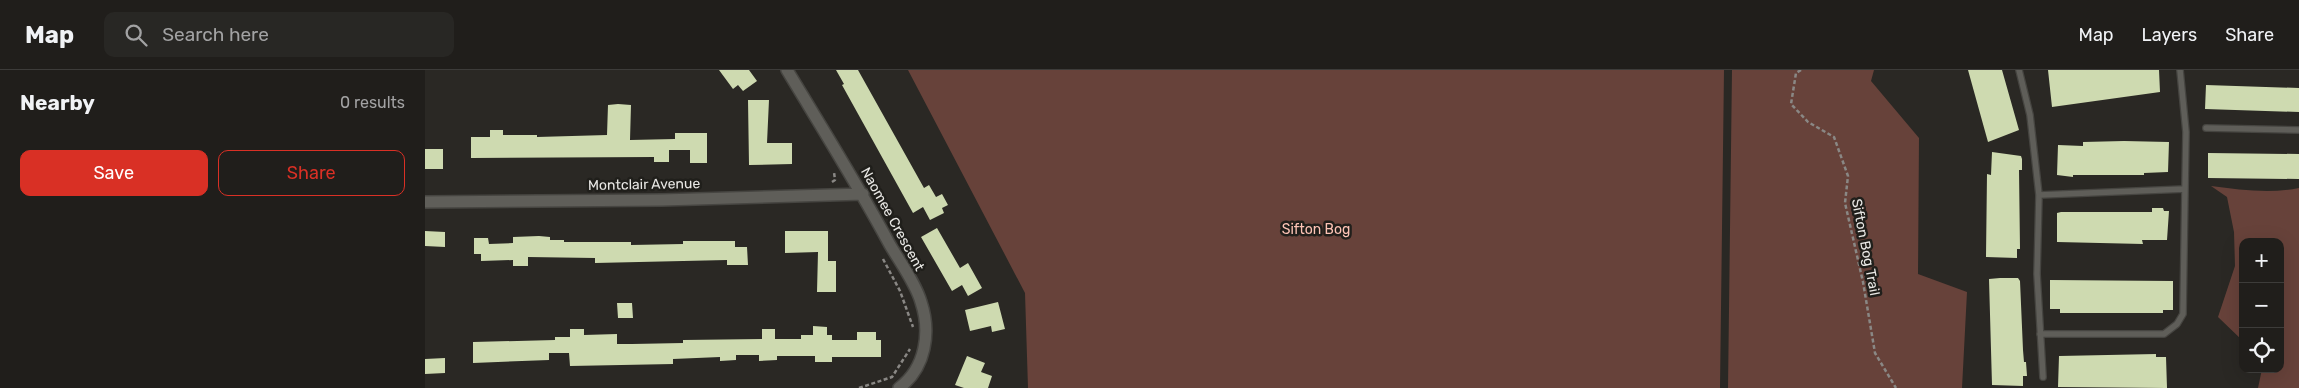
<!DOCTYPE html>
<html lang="en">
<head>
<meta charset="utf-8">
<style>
	:root { --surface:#201e1b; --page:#282724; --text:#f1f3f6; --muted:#a2a2a3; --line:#3d3c3a; --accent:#d93025 }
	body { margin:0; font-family:Rubik,sans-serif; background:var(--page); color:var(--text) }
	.controls { position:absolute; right:15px; bottom:15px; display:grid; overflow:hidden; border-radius:10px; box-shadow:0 5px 20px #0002 }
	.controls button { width:45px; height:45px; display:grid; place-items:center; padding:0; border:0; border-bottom:1px solid var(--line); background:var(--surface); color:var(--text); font:25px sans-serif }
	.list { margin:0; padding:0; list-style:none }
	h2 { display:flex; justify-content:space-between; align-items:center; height:65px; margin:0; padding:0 20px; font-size:21px }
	h2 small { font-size:16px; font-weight:400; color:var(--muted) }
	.actions { display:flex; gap:10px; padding:15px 20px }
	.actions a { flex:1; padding:11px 0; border:1px solid var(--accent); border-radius:10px; text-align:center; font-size:18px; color:var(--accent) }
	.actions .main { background:var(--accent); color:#fff }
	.icon { flex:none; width:28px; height:28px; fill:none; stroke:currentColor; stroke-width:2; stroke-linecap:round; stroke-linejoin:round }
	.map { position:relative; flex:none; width:1874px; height:318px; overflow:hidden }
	header { display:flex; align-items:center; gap:30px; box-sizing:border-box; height:70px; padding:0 25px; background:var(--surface); border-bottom:1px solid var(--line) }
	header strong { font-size:24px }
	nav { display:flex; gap:28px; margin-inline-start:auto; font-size:18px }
	.search { width:350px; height:45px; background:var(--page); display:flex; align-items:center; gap:12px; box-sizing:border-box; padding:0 18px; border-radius:10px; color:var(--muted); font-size:19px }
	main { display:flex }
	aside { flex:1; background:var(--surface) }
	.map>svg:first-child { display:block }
</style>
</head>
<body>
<header>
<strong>Map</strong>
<div class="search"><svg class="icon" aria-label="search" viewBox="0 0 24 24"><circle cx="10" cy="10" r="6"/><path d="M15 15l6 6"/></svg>Search here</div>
<nav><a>Map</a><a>Layers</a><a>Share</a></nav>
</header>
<main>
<aside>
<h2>Nearby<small>0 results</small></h2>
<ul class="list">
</ul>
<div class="actions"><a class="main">Save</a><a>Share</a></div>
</aside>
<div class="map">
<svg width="1874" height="318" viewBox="0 0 1874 318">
	<rect width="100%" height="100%" fill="#2a2824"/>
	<path fill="#67423a" d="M 483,0 L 1299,0 L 1295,318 L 603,318 L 600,223 Z
		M 1307,0 L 1449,0 L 1446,11 L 1494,68 L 1493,204 L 1542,222 L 1537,318 L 1303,318 Z
		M 1786,116 C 1816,120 1845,124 1874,118 L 1874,318 L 1833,318 L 1837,299 L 1855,299 L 1855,172 L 1818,172 L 1818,271 L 1793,247 L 1810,196 L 1809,162 L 1802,127 Z"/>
	<path fill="#cedab0" d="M 294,0 L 324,0 L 332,11 L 318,21 L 313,15 L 308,19 Z
		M 411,0 L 433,0 L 499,118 L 504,115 L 511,127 L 517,124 L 523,135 L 517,138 L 519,143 L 505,150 L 498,137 L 488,143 L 417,15 L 419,14 Z
		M 1543,0 L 1577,0 L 1594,60 L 1563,72 Z
		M 1623,0 L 1734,0 L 1735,22 L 1627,37 Z
		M 1781,15 L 1874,18 L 1874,42 L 1780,39 Z
		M 323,30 L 344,30 L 342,73 L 367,73 L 367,94 L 324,95 Z
		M 193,34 L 206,35 L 205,70 L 250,69 L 250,63 L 282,63 L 282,93 L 265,93 L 265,80 L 244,80 L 244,92 L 229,92 L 229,87 L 46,88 L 46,67 L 65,67 L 65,60 L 78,60 L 78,65 L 112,65 L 112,67 L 182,65 L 183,35 Z
		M 1699,71 L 1744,72 L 1743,102 L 1719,103 L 1719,105 L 1648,105 L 1648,107 L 1632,105 L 1633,75 L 1658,76 L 1658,72 Z
		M 0,79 L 18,79 L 18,99 L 0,99 Z
		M 1567,82 L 1596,86 L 1597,89 L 1597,100 L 1594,100 L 1595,179 L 1592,179 L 1592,188 L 1561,187 L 1562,104 L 1566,105 Z
		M 1783,83 L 1874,84 L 1874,109 L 1783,108 Z
		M 1727,138 L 1738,138 L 1739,141 L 1744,141 L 1742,170 L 1717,170 L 1718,174 L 1632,172 L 1632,143 L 1636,142 L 1727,142 Z
		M 512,158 L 535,198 L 543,193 L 557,218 L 543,226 L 537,215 L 527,221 L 496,167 Z
		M 0,161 L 20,162 L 20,177 L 0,176 Z
		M 360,161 L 403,161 L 403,191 L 411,191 L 411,222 L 392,222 L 393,182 L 360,183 Z
		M 114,166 L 125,167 L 125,170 L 139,170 L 139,172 L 206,172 L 206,175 L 258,174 L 258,171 L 310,171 L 310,177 L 322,177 L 323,195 L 302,195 L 302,190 L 170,193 L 170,188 L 103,187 L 103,196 L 88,196 L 88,190 L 56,191 L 56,184 L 49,184 L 49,168 L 63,168 L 64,174 L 88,173 L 88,167 Z
		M 1575,208 L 1593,208 L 1595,211 L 1598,280 L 1599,292 L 1601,292 L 1602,306 L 1598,306 L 1598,316 L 1567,315 L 1564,209 Z
		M 1625,210 L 1748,211 L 1748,240 L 1738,240 L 1738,243 L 1635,243 L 1635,239 L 1625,239 Z
		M 573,232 L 580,259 L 567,262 L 566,256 L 545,261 L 540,240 Z
		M 192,233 L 207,233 L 208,248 L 193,248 Z
		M 388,256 L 402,257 L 402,265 L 407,265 L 407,270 L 432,270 L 432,262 L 451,262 L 451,270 L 456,270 L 456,287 L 407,287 L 407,292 L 390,292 L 390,286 L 352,286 L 352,290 L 334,291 L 334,285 L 311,285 L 311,290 L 295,291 L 295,287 L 248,289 L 248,294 L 145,296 L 144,283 L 124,283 L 124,290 L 48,293 L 48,272 L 130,270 L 130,267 L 145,267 L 145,259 L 159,259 L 159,265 L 192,264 L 192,274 L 207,274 L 258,273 L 258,270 L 337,269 L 337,259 L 350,259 L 350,269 L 376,269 L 376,265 L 388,265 Z
		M 1731,284 L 1731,287 L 1741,287 L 1742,318 L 1633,317 L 1634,286 Z
		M 542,286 L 560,293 L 556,302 L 567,306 L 563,318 L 539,318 L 530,315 Z
		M 20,288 L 20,303 L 0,304 L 0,289 Z"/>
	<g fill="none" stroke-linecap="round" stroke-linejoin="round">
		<defs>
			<path id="service" d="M 1594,0 L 1605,45 L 1614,125 L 1760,119 L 1761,62 L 1755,0
				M 1781,58 L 1874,60
				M 1614,125 L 1612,204 L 1618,307
				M 1615,264 L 1739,264 L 1752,254 L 1758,244 L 1760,119"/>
			<path id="minor" d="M 362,0 C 397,58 433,115 465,175 C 475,192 491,214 496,232 C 506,262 501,298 474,318
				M 0,132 L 237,130 L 438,124"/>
		</defs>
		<use href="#service" stroke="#464541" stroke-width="8"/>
		<use href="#minor" stroke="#464541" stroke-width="14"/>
		<path stroke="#8a8885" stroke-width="2.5" stroke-dasharray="4 2.5" stroke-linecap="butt" d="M 1376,0 L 1371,3 L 1366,34 L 1383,52 L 1409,67 L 1423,106 L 1420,133 L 1438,212 L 1450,283 L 1471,318
			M 407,112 L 410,110 L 409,102
			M 458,189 L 475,221 L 488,257
			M 434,318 L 467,307 L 485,279"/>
		<use href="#service" stroke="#5f5e59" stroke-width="5.5"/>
		<use href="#minor" stroke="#5f5e59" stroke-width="11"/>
	</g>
	<g text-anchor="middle" stroke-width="5" stroke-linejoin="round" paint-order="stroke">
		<g font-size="14" fill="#e9e8e5" stroke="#201f1b">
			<text transform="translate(219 114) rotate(-1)" y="5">Montclair Avenue</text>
			<text transform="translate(468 149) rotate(61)" y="5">Naomee Crescent</text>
			<text transform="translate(1441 177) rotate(79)" y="5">Sifton Bog Trail</text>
		</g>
		<g font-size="14" fill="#fdc3b5" stroke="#201f1b">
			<text x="891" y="164">Sifton Bog</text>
		</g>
	</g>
</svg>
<div class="controls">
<button>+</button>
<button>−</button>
<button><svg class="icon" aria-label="locate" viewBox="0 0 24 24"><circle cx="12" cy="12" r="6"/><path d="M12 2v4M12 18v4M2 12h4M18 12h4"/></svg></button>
</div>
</div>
</main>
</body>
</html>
